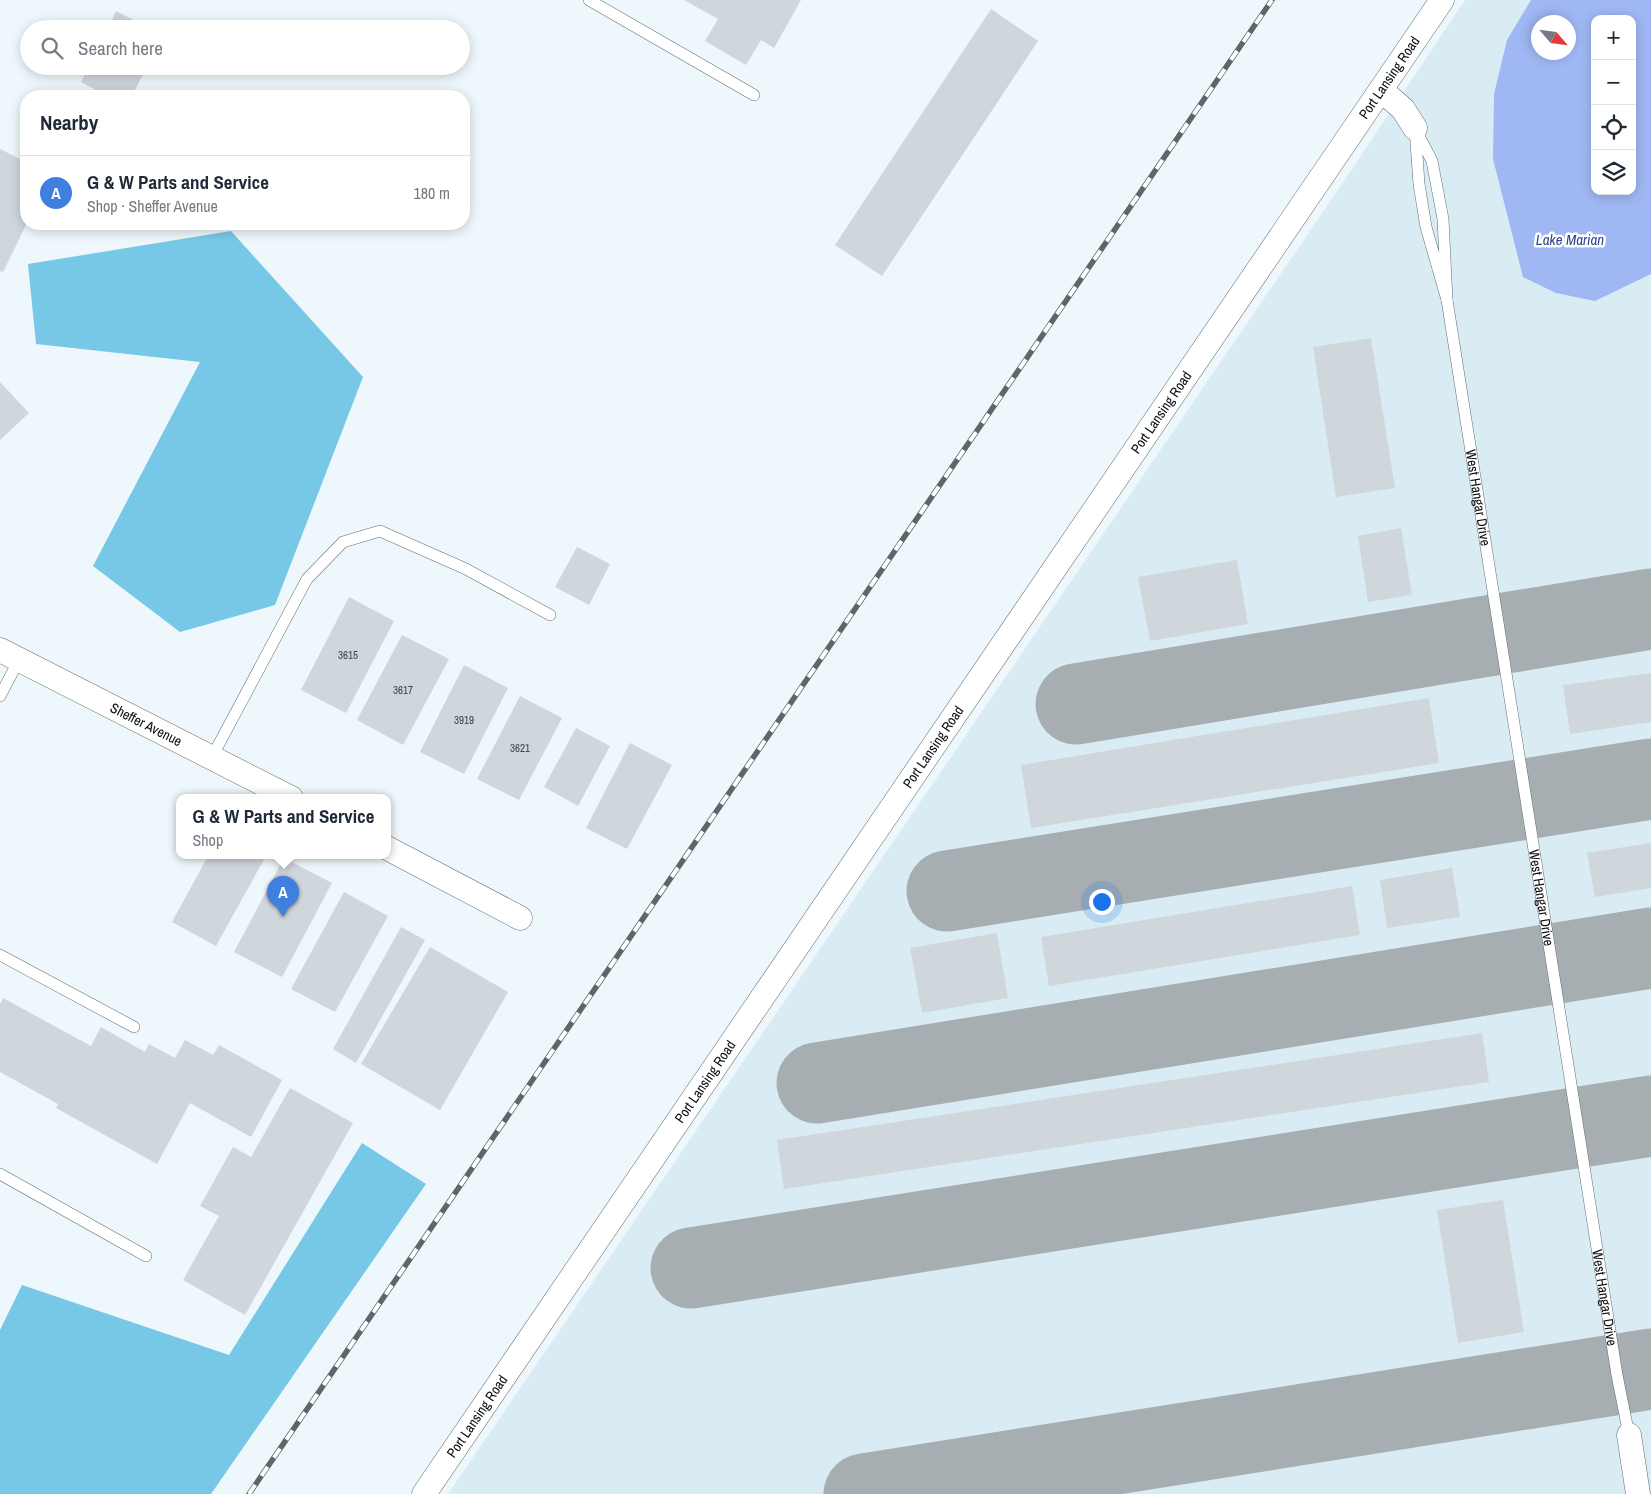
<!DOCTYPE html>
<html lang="en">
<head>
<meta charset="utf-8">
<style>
	:root { --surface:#fff; --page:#f6f6f7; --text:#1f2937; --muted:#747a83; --line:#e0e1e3; --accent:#0f766e }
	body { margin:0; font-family:"Archivo Narrow",sans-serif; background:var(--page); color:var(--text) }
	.controls { position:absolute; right:15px; top:15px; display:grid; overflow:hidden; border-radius:10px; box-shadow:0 2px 12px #0003 }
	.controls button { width:45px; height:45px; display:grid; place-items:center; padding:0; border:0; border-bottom:1px solid var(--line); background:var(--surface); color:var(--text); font:25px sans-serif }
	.compass { position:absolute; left:1531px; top:15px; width:45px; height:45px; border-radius:50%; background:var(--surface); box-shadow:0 2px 12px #0003; rotate:118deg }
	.you { position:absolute; left:1101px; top:901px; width:18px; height:18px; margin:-12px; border:4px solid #fff; border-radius:50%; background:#1a73e8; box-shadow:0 0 0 8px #1a73e833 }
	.badge { display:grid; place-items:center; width:32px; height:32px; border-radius:50%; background:var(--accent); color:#fff; font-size:16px; font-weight:700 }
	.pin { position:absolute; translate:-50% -41px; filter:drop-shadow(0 1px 2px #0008) }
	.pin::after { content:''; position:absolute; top:26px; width:18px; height:15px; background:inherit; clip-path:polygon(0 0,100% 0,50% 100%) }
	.popup { position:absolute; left:176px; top:794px; width:215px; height:65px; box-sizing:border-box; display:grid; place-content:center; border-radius:10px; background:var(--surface); filter:drop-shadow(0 1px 4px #0005); font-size:16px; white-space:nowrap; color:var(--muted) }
	.popup b { font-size:19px; color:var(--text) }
	.popup::after { content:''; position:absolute; left:50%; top:100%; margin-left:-10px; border:10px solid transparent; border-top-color:var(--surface) }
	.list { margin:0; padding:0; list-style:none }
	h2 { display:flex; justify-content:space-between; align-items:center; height:65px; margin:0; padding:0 20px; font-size:21px }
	h2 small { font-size:16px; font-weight:400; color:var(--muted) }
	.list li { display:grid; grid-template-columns:32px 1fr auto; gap:15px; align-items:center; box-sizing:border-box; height:75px; padding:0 20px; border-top:1px solid var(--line) }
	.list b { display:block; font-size:19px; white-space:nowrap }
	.list p { margin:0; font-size:16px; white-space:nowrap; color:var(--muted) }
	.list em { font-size:16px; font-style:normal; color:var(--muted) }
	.icon { flex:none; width:28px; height:28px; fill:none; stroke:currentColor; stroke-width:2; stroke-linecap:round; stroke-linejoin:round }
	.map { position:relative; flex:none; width:1651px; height:1494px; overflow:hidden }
	.search { position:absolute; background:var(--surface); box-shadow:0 2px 12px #0003; left:20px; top:20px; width:450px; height:55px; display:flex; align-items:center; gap:12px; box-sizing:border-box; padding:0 18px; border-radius:28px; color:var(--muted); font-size:19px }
	.panel { position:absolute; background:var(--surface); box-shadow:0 2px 12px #0003; left:20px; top:90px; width:450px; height:140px; border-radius:20px }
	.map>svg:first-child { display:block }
</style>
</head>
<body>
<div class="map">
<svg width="1651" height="1494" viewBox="0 0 1651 1494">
	<rect width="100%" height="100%" fill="#eef7fb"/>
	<path fill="#daecf3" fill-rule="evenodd" d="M 1465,0 L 1651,0 L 1651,1494 L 448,1494 L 1340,187 ZM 1595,19 L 1632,19 L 1632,191 L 1595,191 ZM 1538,22 L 1568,22 L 1568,52 L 1538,52 Z"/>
	<path fill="#77c8e6" d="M 231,231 L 363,377 L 275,605 L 180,632 L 93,566 L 200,362 L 36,344 L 28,264 Z
		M 362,1143 L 426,1184 L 211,1494 L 0,1494 L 0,1330 L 22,1285 L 229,1355 Z"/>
	<path fill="#9fb7f3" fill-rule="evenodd" d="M 1531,0 L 1651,0 L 1651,274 L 1595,301 L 1556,293 L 1523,277 L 1493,159 L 1494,94 L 1507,40 ZM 1595,19 L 1632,19 L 1632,191 L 1595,191 ZM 1538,22 L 1568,22 L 1568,52 L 1538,52 Z"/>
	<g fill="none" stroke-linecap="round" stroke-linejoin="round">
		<path stroke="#a7aeb1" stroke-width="81" d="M 1076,704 L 1651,609
			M 947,891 L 1651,779
			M 817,1083 L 1651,948
			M 691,1268 L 1651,1116
			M 864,1494 L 1651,1369"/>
	</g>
	<path fill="#cfd6dc" d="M 684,0 L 801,0 L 774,48 L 761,40 L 746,65 L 705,41 L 718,19 Z
		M 991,9 L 1038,41 L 882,276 L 835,245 Z
		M 116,11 L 151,29 L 108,29 Z
		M 89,66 L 147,66 L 132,96 L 117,95 L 91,96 L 94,89 L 81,82 Z
		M 0,149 L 26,162 L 26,225 L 3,272 L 0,271 Z
		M 1371,338 L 1395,488 L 1336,497 L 1313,347 Z
		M 0,382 L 29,413 L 0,440 Z
		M 1401,528 L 1412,595 L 1368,602 L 1358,536 Z
		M 577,547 L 610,564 L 589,605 L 555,587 Z
		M 1237,560 L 1248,624 L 1150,641 L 1138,577 Z
		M 349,597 L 394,621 L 346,713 L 301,690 Z
		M 402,635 L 449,659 L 403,745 L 357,720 Z
		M 464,665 L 508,688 L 464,774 L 420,752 Z
		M 1651,673 L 1651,722 L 1570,734 L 1563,685 Z
		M 520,696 L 562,718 L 519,800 L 477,779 Z
		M 1429,698 L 1439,763 L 1031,828 L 1021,765 Z
		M 576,728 L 610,746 L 578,806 L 544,787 Z
		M 630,743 L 672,765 L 627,849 L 586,828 Z
		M 1651,843 L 1651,888 L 1595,897 L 1587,853 Z
		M 208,856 L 266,856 L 216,946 L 172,922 Z
		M 284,858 L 332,883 L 282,977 L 234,952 Z
		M 1452,868 L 1460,917 L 1387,928 L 1380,880 Z
		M 1352,886 L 1360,935 L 1049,986 L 1041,937 Z
		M 344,892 L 388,916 L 335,1012 L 291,989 Z
		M 401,927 L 425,940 L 356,1063 L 333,1049 Z
		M 997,933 L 1008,998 L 922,1013 L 910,948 Z
		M 430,947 L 508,992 L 440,1110 L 361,1064 Z
		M 3,998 L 91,1046 L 101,1027 L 145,1052 L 149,1044 L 175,1058 L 185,1040 L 213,1055 L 219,1045 L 282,1080 L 251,1137 L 190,1103 L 157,1164 L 56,1108 L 58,1104 L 0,1072 L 0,1004 Z
		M 1482,1033 L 1489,1082 L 784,1189 L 777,1140 Z
		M 290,1088 L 353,1123 L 245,1315 L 183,1280 L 219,1216 L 200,1206 L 233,1147 L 251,1157 Z
		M 1503,1200 L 1524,1332 L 1458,1343 L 1437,1210 Z"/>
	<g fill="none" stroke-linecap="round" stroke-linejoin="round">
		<defs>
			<g id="lane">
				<path d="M 589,0 L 754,95"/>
				<path d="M 1415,128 L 1432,161 L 1443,219 L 1447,300 L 1426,227 L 1419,184 Z"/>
				<path id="s1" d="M 1447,300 L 1617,1375 L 1629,1435"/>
				<path d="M 0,696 L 19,660"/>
				<path d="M 212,757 L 307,579 L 343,542 L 380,531 L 466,569 L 550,615"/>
				<path d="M 0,955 L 134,1027"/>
				<path d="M 0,1174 L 146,1256"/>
			</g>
			<g id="street">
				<path d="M 1381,90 L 1403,109 L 1415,128"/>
				<path id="s2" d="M 0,650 L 291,798"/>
				<path d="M 387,848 L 520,918"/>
				<path d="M 1629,1435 L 1638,1494"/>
				<path id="s3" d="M 424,1494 L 1442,0"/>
			</g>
		</defs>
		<use href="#lane" stroke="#666e72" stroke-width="12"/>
		<use href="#street" stroke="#666e72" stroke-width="25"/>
		<use href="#lane" stroke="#fff" stroke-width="11"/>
		<use href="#street" stroke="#fff" stroke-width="24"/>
		<defs>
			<path id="rail" d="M 249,1494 L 1272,0"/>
		</defs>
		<use href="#rail" stroke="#606567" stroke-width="5.5"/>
		<use href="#rail" stroke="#fff" stroke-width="4" stroke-dasharray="11" stroke-linecap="butt"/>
	</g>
	<g text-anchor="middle" stroke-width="5" stroke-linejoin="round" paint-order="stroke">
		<g font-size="11" fill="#3d4143">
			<text x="348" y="659">3615</text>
			<text x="403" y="694">3617</text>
			<text x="464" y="724">3919</text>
			<text x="520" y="752">3621</text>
		</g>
		<g font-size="14" fill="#0c0f10" stroke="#fff">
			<text dy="5" stroke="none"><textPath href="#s3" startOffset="1714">Port Lansing Road</textPath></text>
			<text dy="5" stroke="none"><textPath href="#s3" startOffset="1309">Port Lansing Road</textPath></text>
			<text dy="5" stroke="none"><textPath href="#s1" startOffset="200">West Hangar Drive</textPath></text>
			<text dy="5" stroke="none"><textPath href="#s2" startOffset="164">Sheffer Avenue</textPath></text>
			<text dy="5" stroke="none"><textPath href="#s3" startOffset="904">Port Lansing Road</textPath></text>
			<text dy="5" stroke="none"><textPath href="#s1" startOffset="605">West Hangar Drive</textPath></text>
			<text dy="5" stroke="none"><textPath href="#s3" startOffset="499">Port Lansing Road</textPath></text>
			<text dy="5" stroke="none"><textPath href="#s1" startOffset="1010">West Hangar Drive</textPath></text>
			<text dy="5" stroke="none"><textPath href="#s3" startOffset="94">Port Lansing Road</textPath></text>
		</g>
		<g font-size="15" font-style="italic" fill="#30478d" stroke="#fff">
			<text x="1570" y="245">Lake Marian</text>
		</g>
	</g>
</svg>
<div class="controls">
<button>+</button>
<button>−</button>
<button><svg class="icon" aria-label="locate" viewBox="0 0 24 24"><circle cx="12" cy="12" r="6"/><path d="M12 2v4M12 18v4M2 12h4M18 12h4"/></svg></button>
<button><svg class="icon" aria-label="layers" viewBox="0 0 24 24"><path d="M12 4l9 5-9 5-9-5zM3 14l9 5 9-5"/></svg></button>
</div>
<svg class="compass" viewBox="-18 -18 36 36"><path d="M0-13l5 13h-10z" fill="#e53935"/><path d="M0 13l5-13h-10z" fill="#747a83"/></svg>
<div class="you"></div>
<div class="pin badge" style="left:283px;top:917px;background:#3f7fe0">A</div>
<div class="popup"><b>G &amp; W Parts and Service</b>Shop</div>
<div class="search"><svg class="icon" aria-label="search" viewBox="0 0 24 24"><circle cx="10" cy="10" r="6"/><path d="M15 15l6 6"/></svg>Search here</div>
<section class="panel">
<h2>Nearby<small></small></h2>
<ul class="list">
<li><span class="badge" style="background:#3f7fe0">A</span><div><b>G &amp; W Parts and Service</b><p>Shop · Sheffer Avenue</p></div><em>180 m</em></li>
</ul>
</section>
</div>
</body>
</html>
